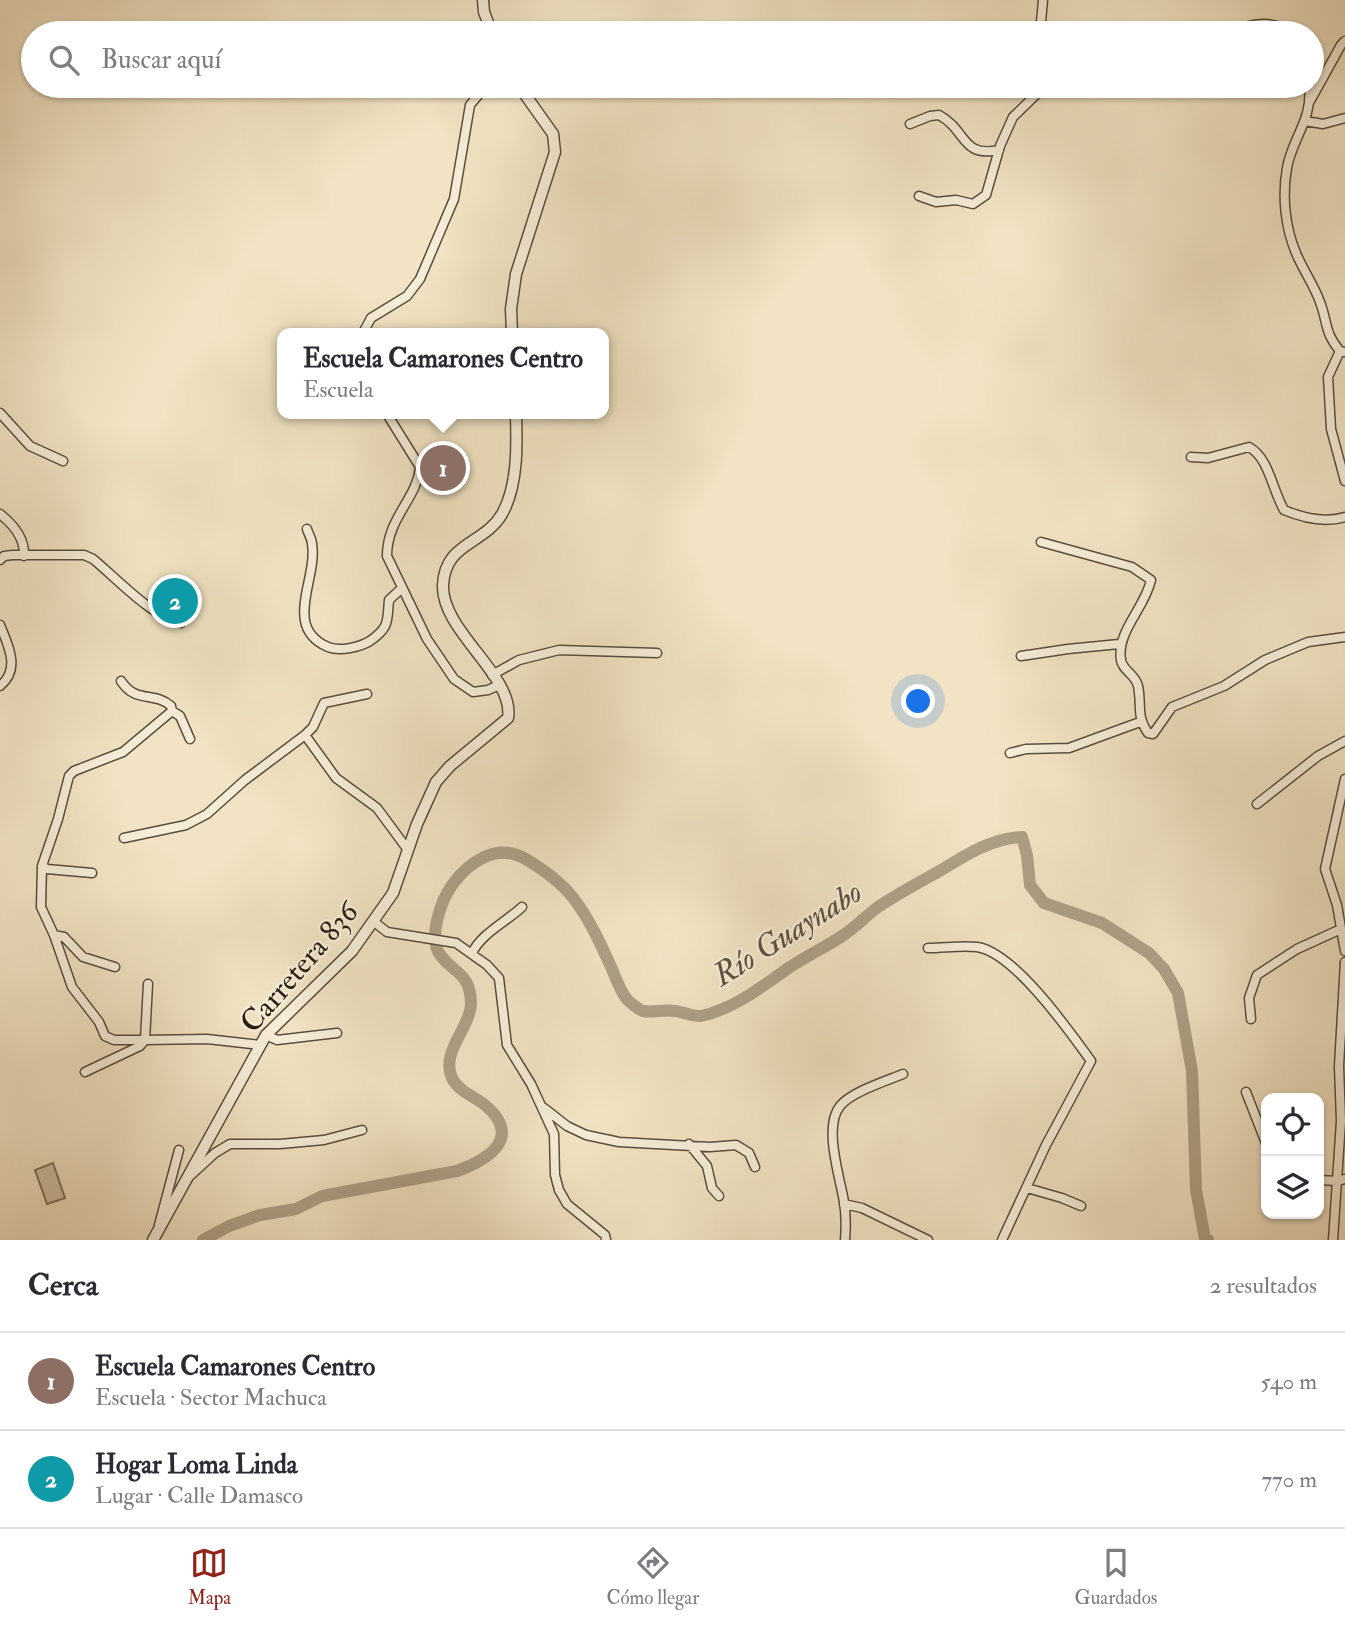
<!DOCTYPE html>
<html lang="es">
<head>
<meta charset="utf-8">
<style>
	:root { --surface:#fff; --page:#f2f2f3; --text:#2b2b33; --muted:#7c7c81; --line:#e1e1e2; --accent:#8f2418 }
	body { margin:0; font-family:"IM FELL Double Pica",serif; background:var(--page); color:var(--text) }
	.controls { position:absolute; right:21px; bottom:21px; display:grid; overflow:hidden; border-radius:14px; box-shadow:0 2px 5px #0004 }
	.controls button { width:63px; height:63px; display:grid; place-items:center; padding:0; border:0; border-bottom:2px solid var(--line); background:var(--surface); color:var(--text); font:35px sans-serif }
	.you { position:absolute; left:919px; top:702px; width:24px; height:24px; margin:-18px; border:5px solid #fff; border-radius:50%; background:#1a73e8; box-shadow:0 0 0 10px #1a73e833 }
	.badge { display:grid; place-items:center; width:46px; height:46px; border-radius:50%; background:var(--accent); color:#fff; font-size:23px; font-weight:700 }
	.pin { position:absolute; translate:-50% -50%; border:4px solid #fff; box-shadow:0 2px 7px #0006 }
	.popup { position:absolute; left:277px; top:328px; width:332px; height:91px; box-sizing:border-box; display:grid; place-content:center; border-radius:14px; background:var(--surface); filter:drop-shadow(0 2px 5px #0005); font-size:23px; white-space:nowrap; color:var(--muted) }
	.popup b { font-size:26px; color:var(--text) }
	.popup::after { content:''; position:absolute; left:50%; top:100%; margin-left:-14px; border:14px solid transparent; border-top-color:var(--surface) }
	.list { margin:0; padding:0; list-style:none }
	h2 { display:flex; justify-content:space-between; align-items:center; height:91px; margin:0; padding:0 28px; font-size:30px }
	h2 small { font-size:23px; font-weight:400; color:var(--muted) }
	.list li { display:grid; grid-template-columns:46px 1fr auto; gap:21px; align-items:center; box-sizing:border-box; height:98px; padding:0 28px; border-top:2px solid var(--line) }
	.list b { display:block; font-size:26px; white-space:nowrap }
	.list p { margin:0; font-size:23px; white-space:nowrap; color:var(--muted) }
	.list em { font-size:23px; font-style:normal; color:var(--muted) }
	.icon { flex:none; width:38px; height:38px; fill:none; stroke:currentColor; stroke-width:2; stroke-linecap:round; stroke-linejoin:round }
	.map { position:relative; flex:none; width:1345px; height:1240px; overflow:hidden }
	.search { position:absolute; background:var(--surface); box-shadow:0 2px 5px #0004; left:21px; right:21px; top:21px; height:77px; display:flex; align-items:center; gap:18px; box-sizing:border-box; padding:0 24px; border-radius:38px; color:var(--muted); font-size:26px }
	.sheet { height:287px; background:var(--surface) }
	nav { display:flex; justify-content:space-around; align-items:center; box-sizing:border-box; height:98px; border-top:2px solid var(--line); background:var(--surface); font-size:19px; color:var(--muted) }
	nav a { display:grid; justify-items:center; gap:4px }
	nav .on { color:var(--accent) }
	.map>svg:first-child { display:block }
</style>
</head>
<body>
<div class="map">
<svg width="1345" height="1240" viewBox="0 0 1345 1240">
	<rect width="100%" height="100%" fill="#f1e3c3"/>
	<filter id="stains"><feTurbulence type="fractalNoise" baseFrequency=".00286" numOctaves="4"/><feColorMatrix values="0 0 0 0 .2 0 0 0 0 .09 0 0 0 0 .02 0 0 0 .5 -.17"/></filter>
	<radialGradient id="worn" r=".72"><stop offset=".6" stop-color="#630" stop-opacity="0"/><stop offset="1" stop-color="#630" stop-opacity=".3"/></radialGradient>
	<path fill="#cfc1a5" stroke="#7c6f5b" stroke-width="2" d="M 53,1163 L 65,1198 L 47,1204 L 35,1170 Z"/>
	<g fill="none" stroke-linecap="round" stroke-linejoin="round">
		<path stroke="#ada086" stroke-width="12" d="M 203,1240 L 229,1226 L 260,1215 L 296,1209 L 322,1196 L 457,1171 C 490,1159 523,1137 485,1105 C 474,1096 459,1092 452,1078 C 440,1052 471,1027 471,1003 C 470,973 456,975 441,956 C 427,939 441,901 452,885 C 469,862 496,843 524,858 C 541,868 562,883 574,899 C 590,920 601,945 612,969 C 616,979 620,990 626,998 C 629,1002 638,1009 643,1011 C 653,1013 665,1009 675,1011 C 684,1012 693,1017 701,1016 C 734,1009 763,986 790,967 C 808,955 828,946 845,934 C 857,926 867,915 878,907 C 899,893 922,881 943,869 C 967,854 993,838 1022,837 L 1027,855 L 1030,885 L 1044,903 L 1102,923 L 1127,939 L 1149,953 L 1164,969 L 1178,993 L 1192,1071 L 1196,1190 L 1205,1239 L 1208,1240"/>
		<defs>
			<path id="minor" d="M 1040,33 L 1043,0
				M 1237,33 C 1253,19 1277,23 1293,33
				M 1068,86 L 1090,90 L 1117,86
				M 1309,86 C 1313,120 1292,138 1287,168 C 1282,196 1285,227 1296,253 C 1303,270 1314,285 1320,302 C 1328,323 1324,332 1340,351 L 1345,352
				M 1310,101 L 1341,45 L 1345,41
				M 1305,121 L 1323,124 L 1345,118
				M 910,124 L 930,116 L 939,115 C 967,130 961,158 999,150
				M 919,196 L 936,202 L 956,200 L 973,204 L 986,195 L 1000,146 L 1013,117 L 1045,86
				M 364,333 L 364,331 L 371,318 L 407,296 L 420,279 L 454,199 L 470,105 L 486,86
				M 1340,351 L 1328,377 L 1331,429 L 1345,481
				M 0,413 L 30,446 L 63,461
				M 387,414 L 420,467 C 417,499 387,518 387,556 L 427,639 L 454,679 L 473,692 L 488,690 L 499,685
				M 1191,457 L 1208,458 L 1249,447 C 1269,458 1272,489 1284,510 C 1303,518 1325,523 1345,517
				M 0,514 C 14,525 25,538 24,556
				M 307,529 C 308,533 312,539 312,544 C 318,579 282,627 328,647 C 340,652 360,647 370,641 C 390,627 387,621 389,600 L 402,588
				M 1041,542 L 1132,567 L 1151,580 C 1145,608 1116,632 1121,660 C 1122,670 1136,675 1138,686 C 1142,705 1136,716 1148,733 L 1153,734 L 1172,707 L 1224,686 L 1265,660 L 1308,642 L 1345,637
				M 0,560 L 4,556 L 13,555 L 84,555 L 93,559 C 115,577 153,618 181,623
				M 0,625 C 8,645 21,669 0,686
				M 1021,656 L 1068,649 L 1119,644
				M 492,675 L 519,660 L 559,650 L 657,653
				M 121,681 C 136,704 154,691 171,706 L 172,711
				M 305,735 L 336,778 L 377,808 L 408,850
				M 1010,753 L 1026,749 L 1069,748 L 1140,722
				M 1345,779 L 1325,869 L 1337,905 L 1345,951
				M 1257,804 L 1318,756 L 1345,741
				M 124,838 L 186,825 L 207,814 L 245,780 L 305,735 L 313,727 L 324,703 L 367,694
				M 42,866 L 47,869 L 92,873
				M 373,921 L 387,932 L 456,943 L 487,965 L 499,978 L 507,1045 L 531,1084 L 554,1134 L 555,1175 L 559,1190 L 567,1204 L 605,1235 L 606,1240
				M 54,935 L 64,937 L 83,957 L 115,967
				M 928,948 C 944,948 962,945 977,947 C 1014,952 1070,1032 1091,1061 L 1046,1145 L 1002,1240
				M 472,953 C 482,933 506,922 522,907
				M 148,984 L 145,1040 L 114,1040 L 105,1036 L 99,1022 L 72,987 L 54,935 L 41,907 L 42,866 L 58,819 L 69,776 L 74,771 L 123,752 L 172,711 L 180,716 L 190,739
				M 1251,1019 L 1249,998 L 1257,975 L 1297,949 L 1341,929
				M 266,1035 L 277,1040 L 337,1033
				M 85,1072 L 140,1046 L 145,1040 L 207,1039 L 260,1045
				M 1246,1092 L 1266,1143
				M 544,1108 L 567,1126 L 586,1135 L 619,1142 L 710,1147 L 736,1145 L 749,1153 L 755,1167
				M 689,1144 L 707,1166 L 712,1188 L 719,1196
				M 191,1175 L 215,1153 L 230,1144 L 280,1144 L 324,1140 L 362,1130
				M 1319,1180 L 1337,1181 L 1345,1179
				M 1027,1188 L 1062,1198 L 1081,1206
				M 844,1204 L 862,1208 L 928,1240
				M 159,1225 L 179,1150
				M 845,1240 C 846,1228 846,1214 844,1202 C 840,1177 823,1127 840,1106 C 851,1092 886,1081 903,1074
				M 1333,1240 L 1341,1121 L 1339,1066 L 1345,962"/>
			<path id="tertiary" d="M 483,0 L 484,12 L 492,33
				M 512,333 L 511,309 L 516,274 L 555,152 L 553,134 L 519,86
				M 153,1240 L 266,1035 L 352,951 L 393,893 L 417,824 L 436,782 L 450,766 L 508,718 C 515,676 441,631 443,585 C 445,542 484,545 502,514 C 518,486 517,445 516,414"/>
		</defs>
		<use href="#minor" stroke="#5a4e3e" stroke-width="11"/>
		<use href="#tertiary" stroke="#5a4e3e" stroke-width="13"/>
		<use href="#minor" stroke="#f6edd8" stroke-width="8"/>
		<use href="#tertiary" stroke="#f6edd8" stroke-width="10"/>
	</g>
	<g text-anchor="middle" stroke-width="5" stroke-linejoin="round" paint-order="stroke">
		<g font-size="30" fill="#281d11" stroke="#f6edd8">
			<text transform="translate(299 967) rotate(-49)" y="10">Carretera 836</text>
		</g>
		<g font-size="32" font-style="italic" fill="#5d5140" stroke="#f6edd8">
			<text transform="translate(787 933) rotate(-32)" y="11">Río Guaynabo</text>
		</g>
	</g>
	<rect width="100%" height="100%" filter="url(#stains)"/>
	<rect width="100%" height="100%" fill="url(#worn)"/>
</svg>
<div class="controls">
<button><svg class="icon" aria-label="locate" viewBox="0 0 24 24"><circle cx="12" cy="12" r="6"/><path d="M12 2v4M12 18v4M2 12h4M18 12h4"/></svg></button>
<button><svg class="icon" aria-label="layers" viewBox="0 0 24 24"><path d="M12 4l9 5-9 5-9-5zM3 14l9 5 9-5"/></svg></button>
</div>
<div class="you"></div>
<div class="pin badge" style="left:443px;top:468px;background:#8d6e63">1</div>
<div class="popup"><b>Escuela Camarones Centro</b>Escuela</div>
<div class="pin badge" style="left:175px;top:601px;background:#0f9aa8">2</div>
<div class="search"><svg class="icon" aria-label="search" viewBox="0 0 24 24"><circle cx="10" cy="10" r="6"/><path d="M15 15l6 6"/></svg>Buscar aquí</div>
</div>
<section class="sheet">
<h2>Cerca<small>2 resultados</small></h2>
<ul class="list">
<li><span class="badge" style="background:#8d6e63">1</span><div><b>Escuela Camarones Centro</b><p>Escuela · Sector Machuca</p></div><em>540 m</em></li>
<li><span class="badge" style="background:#0f9aa8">2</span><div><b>Hogar Loma Linda</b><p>Lugar · Calle Damasco</p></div><em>770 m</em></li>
</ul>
</section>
<nav>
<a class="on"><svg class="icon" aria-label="map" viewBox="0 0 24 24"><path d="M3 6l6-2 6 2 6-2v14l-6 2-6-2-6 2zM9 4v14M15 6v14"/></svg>Mapa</a>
<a><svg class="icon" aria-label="directions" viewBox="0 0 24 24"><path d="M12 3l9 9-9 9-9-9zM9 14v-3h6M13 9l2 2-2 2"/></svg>Cómo llegar</a>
<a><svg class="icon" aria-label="saved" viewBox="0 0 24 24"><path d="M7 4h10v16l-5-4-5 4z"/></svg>Guardados</a>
</nav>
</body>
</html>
